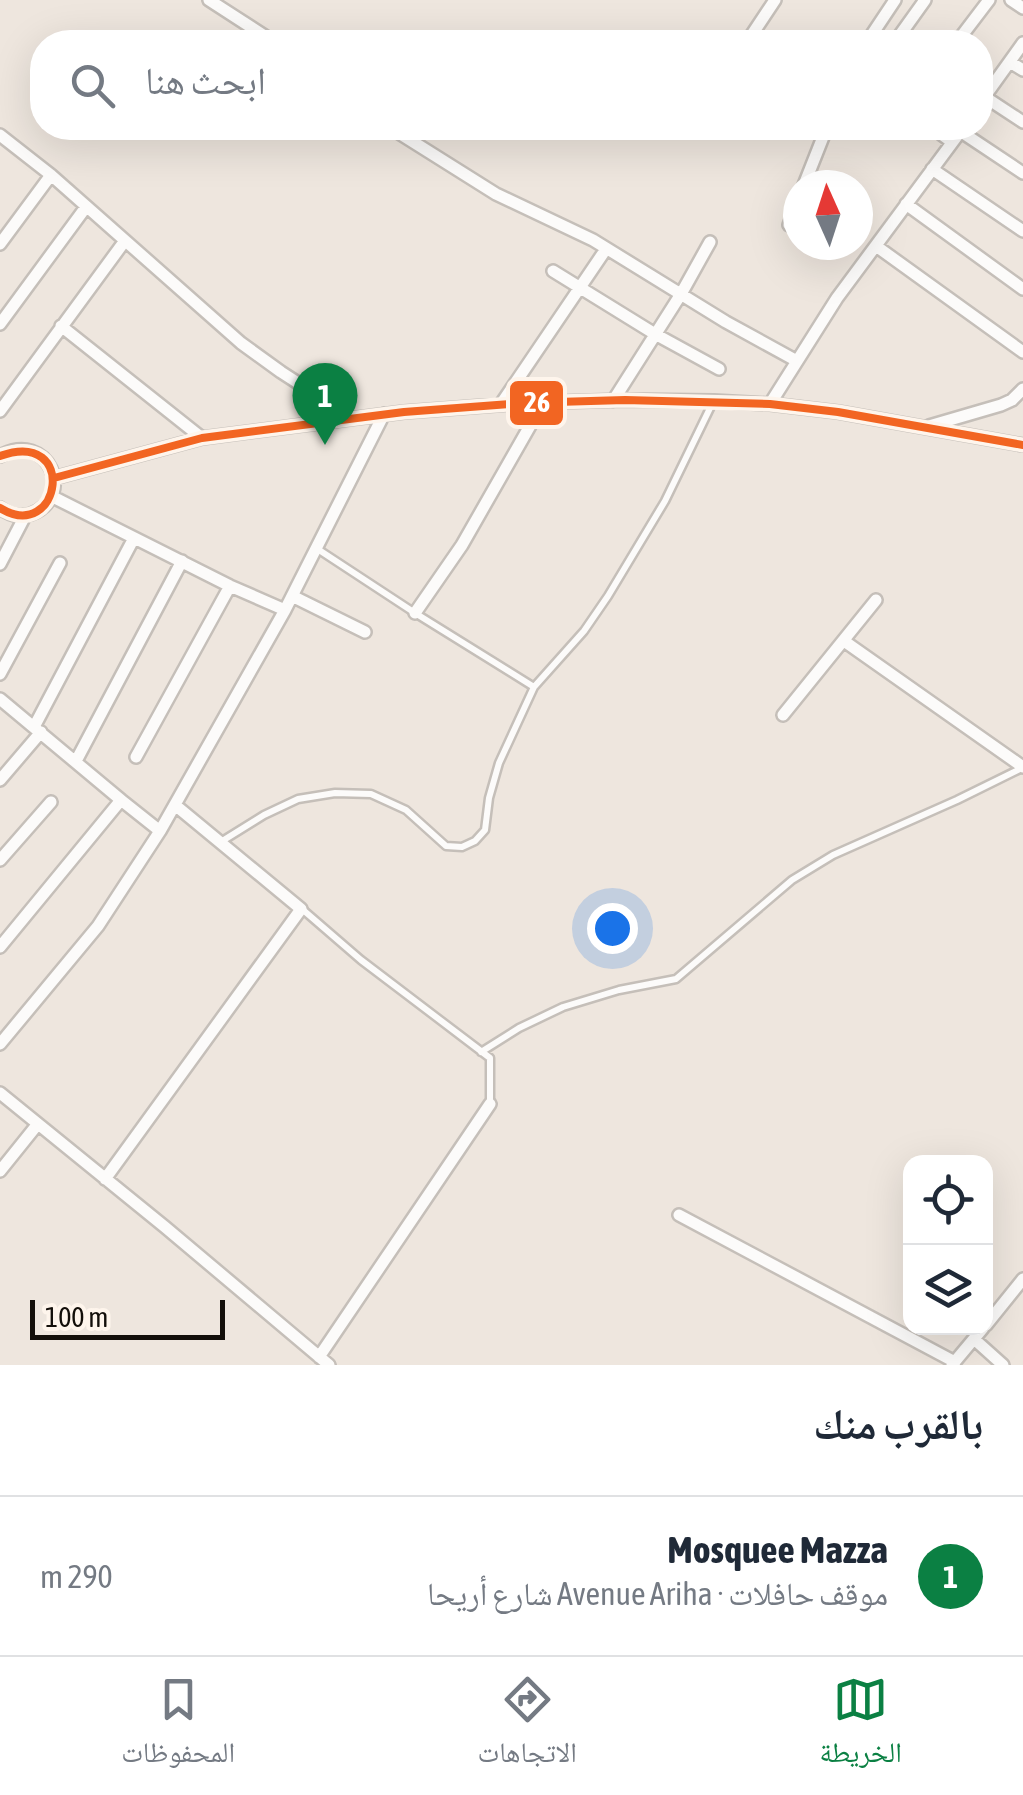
<!DOCTYPE html>
<html lang="ar">
<head>
<meta charset="utf-8">
<style>
	:root { --surface:#fff; --page:#f2f2f3; --text:#1f2937; --muted:#747a83; --line:#e0e1e3; --accent:#0b8043 }
	body { margin:0; font-family:"Asap Condensed","Noto Naskh Arabic",sans-serif; background:var(--page); color:var(--text); direction:rtl }
	.controls { position:absolute; right:30px; bottom:30px; display:grid; overflow:hidden; border-radius:20px; box-shadow:0 10px 40px #0002 }
	.controls button { width:90px; height:90px; display:grid; place-items:center; padding:0; border:0; border-bottom:2px solid var(--line); background:var(--surface); color:var(--text); font:50px sans-serif }
	.compass { position:absolute; left:783px; top:170px; width:90px; height:90px; border-radius:50%; background:var(--surface); box-shadow:0 10px 40px #0002; rotate:357deg }
	.scale { position:absolute; left:30px; bottom:25px; width:195px; box-sizing:border-box; padding-left:10px; border:5px solid #130f0a; border-top:0; font-size:28px; line-height:35px; white-space:nowrap; color:#130f0a; -webkit-text-stroke:8px #fef5ec; paint-order:stroke }
	.you { position:absolute; left:612px; top:928px; width:35px; height:35px; margin:-25px; border:8px solid #fff; border-radius:50%; background:#1a73e8; box-shadow:0 0 0 15px #1a73e833 }
	.badge { display:grid; place-items:center; width:65px; height:65px; border-radius:50%; background:var(--accent); color:#fff; font-size:32px; font-weight:700 }
	.pin { position:absolute; translate:-50% -82px; filter:drop-shadow(0 2px 5px #0008) }
	.pin::after { content:''; position:absolute; top:52px; width:35px; height:30px; background:inherit; clip-path:polygon(0 0,100% 0,50% 100%) }
	.list { margin:0; padding:0; list-style:none }
	h2 { display:flex; justify-content:space-between; align-items:center; height:130px; margin:0; padding:0 40px; font-size:42px }
	h2 small { font-size:32px; font-weight:400; color:var(--muted) }
	.list li { display:grid; grid-template-columns:65px 1fr auto; gap:30px; align-items:center; box-sizing:border-box; height:160px; padding:0 40px; border-top:2px solid var(--line) }
	.list b { display:block; font-size:38px; white-space:nowrap }
	.list p { margin:0; font-size:32px; white-space:nowrap; color:var(--muted) }
	.list em { font-size:32px; font-style:normal; color:var(--muted) }
	.icon { flex:none; width:55px; height:55px; fill:none; stroke:currentColor; stroke-width:2; stroke-linecap:round; stroke-linejoin:round }
	.map { position:relative; flex:none; width:1023px; height:1365px; overflow:hidden; direction:ltr }
	.search { position:absolute; background:var(--surface); box-shadow:0 10px 40px #0002; left:30px; right:30px; top:30px; height:110px; display:flex; align-items:center; gap:25px; box-sizing:border-box; padding:0 35px; border-radius:40px; color:var(--muted); font-size:38px }
	.sheet { height:290px; background:var(--surface) }
	nav { display:flex; justify-content:space-around; align-items:center; box-sizing:border-box; height:140px; border-top:2px solid var(--line); background:var(--surface); font-size:28px; color:var(--muted) }
	nav a { display:grid; justify-items:center; gap:5px }
	nav .on { color:var(--accent) }
	.map>svg:first-child { display:block }
</style>
</head>
<body>
<div class="map">
<svg width="1023" height="1365" viewBox="0 0 1023 1365">
	<rect width="100%" height="100%" fill="#eee6de"/>
	<g fill="none" stroke-linecap="round" stroke-linejoin="round">
		<defs>
			<path id="lane" d="M 316,548 L 415,613 L 534,687
				M 219,843 L 264,815 L 298,799 L 335,793 L 371,794 L 406,810 L 446,846 L 462,847 L 475,841 L 485,830 L 489,798 L 499,763 L 534,687 L 584,631 L 608,596 L 665,501 L 713,402
				M 302,909 L 361,960 L 490,1058 L 490,1104
				M 481,1052 L 519,1028 L 563,1007 L 619,990 L 676,979 L 792,880 L 833,855 L 957,800 L 1022,768"/>
			<path id="street" d="M 209,0 L 274,42
				M 1011,0 L 1023,8
				M 747,42 L 775,0
				M 867,42 L 895,0
				M 895,42 L 925,0
				M 957,42 L 989,0
				M 1010,62 L 1023,70
				M 985,97 L 1023,122
				M 980,103 L 1023,43
				M 391,128 L 496,194 L 593,240 L 726,322 L 797,361
				M 933,128 L 952,142
				M 960,131 L 1023,173
				M 0,135 L 51,175 L 241,343 L 281,372 L 352,418
				M 932,169 L 1023,231
				M 804,185 L 823,137 L 815,128
				M 906,204 L 1023,289
				M 789,225 L 798,201
				M 0,244 L 51,175
				M 876,246 L 1023,352
				M 553,271 L 655,334 L 719,369
				M 0,324 L 86,207
				M 61,326 L 202,438
				M 613,401 L 681,294 L 710,242
				M 501,404 L 606,249
				M 770,404 L 837,298 L 963,128
				M 0,411 L 124,242
				M 929,426 L 1001,405 L 1012,400 L 1023,389
				M 0,456 C 48,429 77,497 31,514 C 19,518 10,515 0,508
				M 54,478 L 202,438 L 404,412 L 522,403 L 625,400 L 714,401 L 770,404 L 838,412 L 1023,445
				M 51,496 L 230,586 L 285,610
				M 0,564 L 25,516
				M 292,596 L 365,632
				M 415,613 L 462,545 L 543,403
				M 844,641 L 1023,767
				M 0,674 L 60,563
				M 0,699 L 121,800
				M 783,715 L 876,600
				M 34,727 L 134,538
				M 136,757 L 230,586
				M 76,761 L 182,561
				M 0,780 L 41,732
				M 0,860 L 51,802
				M 0,947 L 121,800 L 160,831
				M 0,1044 L 98,926 L 160,831 L 285,610 L 384,414
				M 0,1093 L 165,1227 L 329,1365
				M 0,1171 L 37,1125
				M 105,1179 L 301,909 L 175,805
				M 679,1215 L 955,1362
				M 986,1325 L 1023,1279
				M 974,1339 L 1003,1365
				M 319,1357 L 490,1104
				M 952,1365 L 983,1328"/>
		</defs>
		<use href="#lane" stroke="#c5bfb9" stroke-width="11"/>
		<use href="#street" stroke="#c5bfb9" stroke-width="16"/>
		<use href="#lane" stroke="#fcfbfa" stroke-width="6"/>
		<use href="#street" stroke="#fcfbfa" stroke-width="11"/>
		<defs>
			<path id="bus-1" d="M 0,456 C 79,428 61,545 0,508
				M 54,478 L 202,438 L 404,412 L 522,403 L 625,400 L 770,404 L 838,412 L 1023,445"/>
		</defs>
		<use href="#bus-1" stroke="#fef5ec" stroke-width="15"/>
		<use href="#bus-1" stroke="#f26522" stroke-width="8"/>
	</g>
	<rect stroke="#fef5ec" stroke-width="4" x="508" y="379" width="57" height="48" rx="10" fill="#f26522"/>
	<g font-size="28" text-anchor="middle" font-weight="bold" fill="#fff">
		<text x="537" y="412">26</text>
	</g>
</svg>
<div class="controls">
<button><svg class="icon" aria-label="locate" viewBox="0 0 24 24"><circle cx="12" cy="12" r="6"/><path d="M12 2v4M12 18v4M2 12h4M18 12h4"/></svg></button>
<button><svg class="icon" aria-label="layers" viewBox="0 0 24 24"><path d="M12 4l9 5-9 5-9-5zM3 14l9 5 9-5"/></svg></button>
</div>
<svg class="compass" viewBox="-18 -18 36 36"><path d="M0-13l5 13h-10z" fill="#e53935"/><path d="M0 13l5-13h-10z" fill="#747a83"/></svg>
<div class="scale">100 m</div>
<div class="you"></div>
<div class="pin badge" style="left:325px;top:445px">1</div>
<div class="search"><svg class="icon" aria-label="search" viewBox="0 0 24 24"><circle cx="10" cy="10" r="6"/><path d="M15 15l6 6"/></svg>ابحث هنا</div>
</div>
<section class="sheet">
<h2>بالقرب منك<small></small></h2>
<ul class="list">
<li><span class="badge">1</span><div><b>Mosquee Mazza</b><p>موقف حافلات · Avenue Ariha شارع أريحا</p></div><em>290 m</em></li>
</ul>
</section>
<nav>
<a class="on"><svg class="icon" aria-label="map" viewBox="0 0 24 24"><path d="M3 6l6-2 6 2 6-2v14l-6 2-6-2-6 2zM9 4v14M15 6v14"/></svg>الخريطة</a>
<a><svg class="icon" aria-label="directions" viewBox="0 0 24 24"><path d="M12 3l9 9-9 9-9-9zM9 14v-3h6M13 9l2 2-2 2"/></svg>الاتجاهات</a>
<a><svg class="icon" aria-label="saved" viewBox="0 0 24 24"><path d="M7 4h10v16l-5-4-5 4z"/></svg>المحفوظات</a>
</nav>
</body>
</html>
